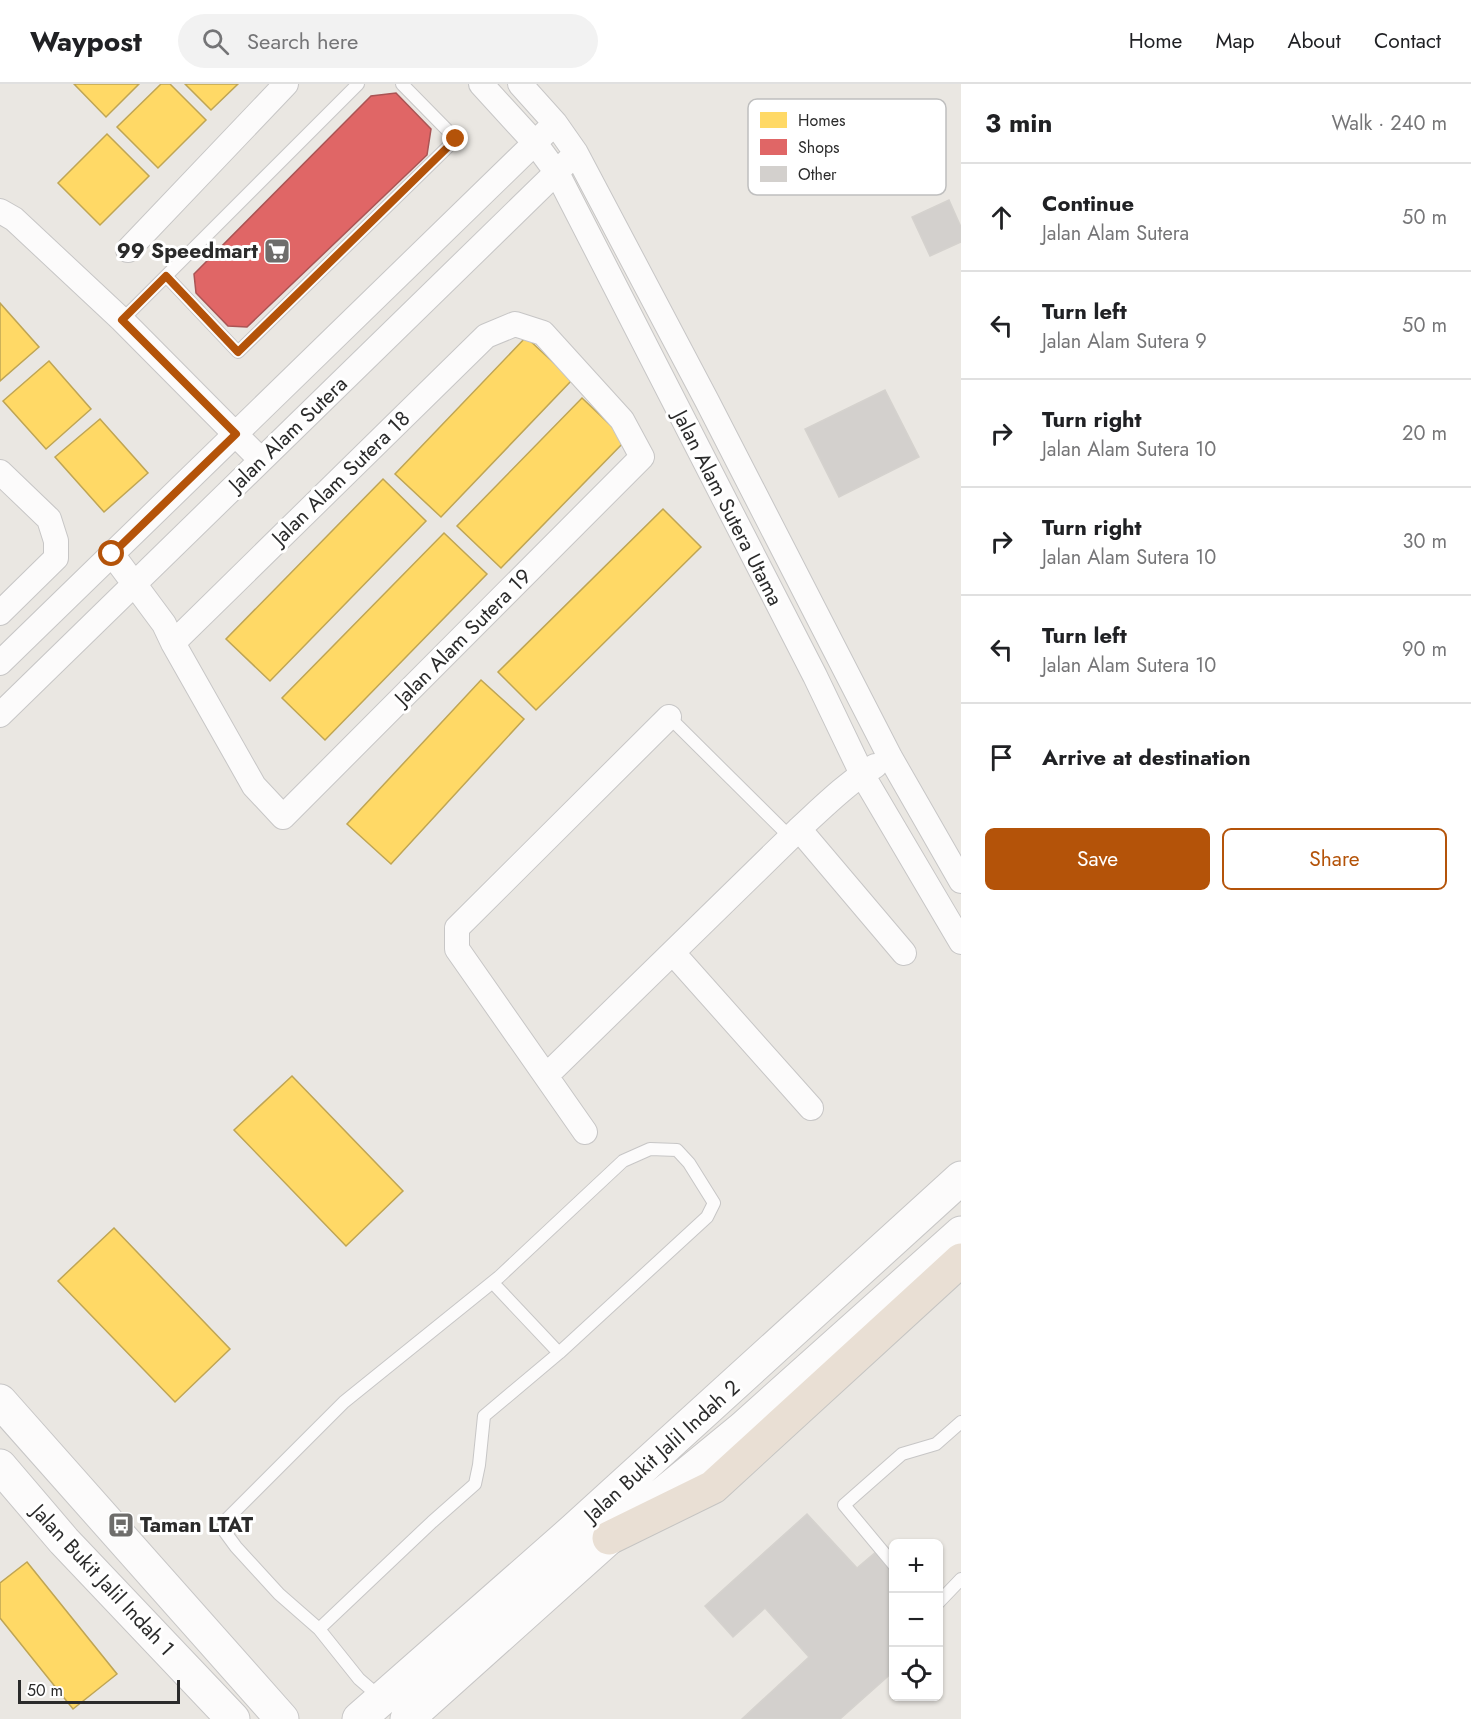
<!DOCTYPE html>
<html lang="en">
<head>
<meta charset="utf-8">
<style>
	:root { --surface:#fff; --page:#f2f2f2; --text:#202124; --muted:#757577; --line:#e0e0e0; --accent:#b45309 }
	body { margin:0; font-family:Jost,sans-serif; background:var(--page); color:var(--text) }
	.controls { position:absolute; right:18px; bottom:18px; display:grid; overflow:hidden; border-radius:9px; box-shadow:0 2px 4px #0004 }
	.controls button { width:54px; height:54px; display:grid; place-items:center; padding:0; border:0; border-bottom:2px solid var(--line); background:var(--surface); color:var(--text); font:30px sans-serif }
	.scale { position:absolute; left:18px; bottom:15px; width:162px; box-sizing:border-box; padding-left:6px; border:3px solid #2b2b2b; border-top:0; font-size:16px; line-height:21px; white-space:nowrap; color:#2b2b2b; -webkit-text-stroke:4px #fff; paint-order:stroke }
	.stop { position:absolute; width:18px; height:18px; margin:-14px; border:4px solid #b45309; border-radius:50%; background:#fff }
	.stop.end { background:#b45309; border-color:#fff; box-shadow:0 2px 6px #0008 }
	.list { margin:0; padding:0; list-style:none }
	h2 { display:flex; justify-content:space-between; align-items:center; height:78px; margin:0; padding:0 24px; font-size:26px }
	h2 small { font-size:20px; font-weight:400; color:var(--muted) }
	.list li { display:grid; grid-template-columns:39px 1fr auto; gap:18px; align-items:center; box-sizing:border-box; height:108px; padding:0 24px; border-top:2px solid var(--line) }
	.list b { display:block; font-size:22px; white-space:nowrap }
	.list p { margin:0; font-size:20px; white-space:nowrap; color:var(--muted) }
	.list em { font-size:20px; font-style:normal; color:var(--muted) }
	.actions { display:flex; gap:12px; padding:18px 24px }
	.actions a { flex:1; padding:14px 0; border:2px solid var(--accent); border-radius:9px; text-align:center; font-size:21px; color:var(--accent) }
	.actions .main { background:var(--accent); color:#fff }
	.icon { flex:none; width:33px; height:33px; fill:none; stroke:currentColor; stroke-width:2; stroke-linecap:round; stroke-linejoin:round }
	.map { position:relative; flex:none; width:961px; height:1635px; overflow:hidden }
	header { display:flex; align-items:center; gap:36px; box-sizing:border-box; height:84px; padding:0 30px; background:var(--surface); border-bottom:2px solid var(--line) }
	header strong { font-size:28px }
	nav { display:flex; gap:33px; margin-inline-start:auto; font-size:21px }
	.search { width:420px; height:54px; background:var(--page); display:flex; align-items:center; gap:15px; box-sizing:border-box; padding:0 21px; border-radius:33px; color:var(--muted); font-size:22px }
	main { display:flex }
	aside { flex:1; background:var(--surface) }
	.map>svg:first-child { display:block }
</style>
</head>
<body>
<header>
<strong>Waypost</strong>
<div class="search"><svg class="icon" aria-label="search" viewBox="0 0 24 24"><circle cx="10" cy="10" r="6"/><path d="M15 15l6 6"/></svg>Search here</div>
<nav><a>Home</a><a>Map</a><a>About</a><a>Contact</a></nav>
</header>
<main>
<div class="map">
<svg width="961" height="1635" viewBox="0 0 961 1635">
	<rect width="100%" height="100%" fill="#eae7e2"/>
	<path fill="#ffd966" stroke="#bfa554" stroke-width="1.5" d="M 74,0 L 139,0 L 106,33 Z
		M 161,0 L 170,0 L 206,36 L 158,84 L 117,43 Z
		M 185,0 L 238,0 L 211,26 Z
		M 107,50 L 149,92 L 100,141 L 58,99 Z
		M 0,219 L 39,263 L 0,297 Z
		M 526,253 L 572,296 L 441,433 L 395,390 Z
		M 49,277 L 91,325 L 46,365 L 3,317 Z
		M 582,314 L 626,356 L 501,484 L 457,442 Z
		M 100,335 L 148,389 L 104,428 L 55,373 Z
		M 383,395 L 426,437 L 270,597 L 226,555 Z
		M 663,425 L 701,463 L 536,626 L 498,588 Z
		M 444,449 L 487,490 L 325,656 L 282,614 Z
		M 481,596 L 524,635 L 391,780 L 347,740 Z
		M 292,992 L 403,1107 L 346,1162 L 234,1046 Z
		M 114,1144 L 230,1265 L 175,1318 L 58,1197 Z
		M 27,1478 L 117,1590 L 73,1625 L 0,1534 L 0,1499 Z"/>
	<path fill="#e06666" stroke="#aa5454" stroke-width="1.5" d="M 396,9 L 431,45 L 427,71 L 247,243 L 228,242 L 196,209 L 194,190 L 371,12 Z"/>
	<path fill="#d3d0cd" stroke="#d5d2ce" stroke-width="1.5" d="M 949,116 L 961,143 L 961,158 L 930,172 L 912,133 Z
		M 885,306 L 919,373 L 839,413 L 805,345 Z
		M 807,1430 L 857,1484 L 877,1467 L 894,1485 L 894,1587 L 840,1635 L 742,1635 L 809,1573 L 765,1524 L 733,1553 L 705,1522 Z"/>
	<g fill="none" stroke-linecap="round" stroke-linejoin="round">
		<defs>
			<path id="lane" d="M 166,192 L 238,268 L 456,55 L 402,0
				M 122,236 L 358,0
				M 669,633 L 790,753
				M 493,1199 L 559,1269
				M 894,1481 L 844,1421 L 902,1370 L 936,1360 L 961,1338
				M 938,1519 L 961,1495
				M 319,1545 L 432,1438 L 475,1400 L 479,1381 L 484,1332 L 559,1269 L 707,1133 L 714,1119 L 689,1079 L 677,1066 L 650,1065 L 623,1077 L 499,1193 L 344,1318 L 224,1438 L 225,1448 L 236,1463 L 279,1510 L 319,1545 L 359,1595 L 381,1614"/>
			<path id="street" d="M 481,0 L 535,59 L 557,89 L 815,592 L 862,690 L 961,858
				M 520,0 L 555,39 L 576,69 L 707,317 L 890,673 L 961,797
				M 0,127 L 14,135 L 122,236 L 261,376
				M 128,166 L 286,0
				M 0,388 L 49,435 L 56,457 L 56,474 L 0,529
				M 112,470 L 164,540 L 173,559 L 254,702 L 283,733 L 642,373 L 622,336 L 543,249 L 515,240 L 486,252 L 173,559
				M 0,579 L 547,47
				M 0,631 L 568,77
				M 799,745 L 904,869
				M 673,869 L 811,1024
				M 546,992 L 799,745 C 823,723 847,699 875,682
				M 585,1048 L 457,865 L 457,844 L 669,633"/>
			<path id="secondary" d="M 0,1317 L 282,1635
				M 0,1382 L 64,1457 L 233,1635
				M 359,1635 L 575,1445 L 961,1094
				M 407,1635 L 609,1454 L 743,1344 L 961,1149"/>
			<path id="highway" d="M 609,1454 L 713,1403 L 961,1176"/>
		</defs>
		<use href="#lane" stroke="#c7c6c6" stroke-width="14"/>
		<use href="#street" stroke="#c7c6c6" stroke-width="26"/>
		<use href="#secondary" stroke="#c7c6c6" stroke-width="35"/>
		<use href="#highway" stroke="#c5c4c2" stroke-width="35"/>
		<use href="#lane" stroke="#fcfbfb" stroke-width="12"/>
		<use href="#street" stroke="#fcfbfb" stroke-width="24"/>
		<use href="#secondary" stroke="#fcfbfb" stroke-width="33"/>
		<use href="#highway" stroke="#e9dfd4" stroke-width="33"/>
	</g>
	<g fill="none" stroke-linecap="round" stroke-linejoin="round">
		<path stroke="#b45309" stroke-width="8" d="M 112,470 L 236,350 L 122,236 L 166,192 L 238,268 L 456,55"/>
	</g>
	<defs>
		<symbol id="supermarket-square" viewBox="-11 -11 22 22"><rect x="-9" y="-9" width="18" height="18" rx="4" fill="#6e6d6b" stroke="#fff"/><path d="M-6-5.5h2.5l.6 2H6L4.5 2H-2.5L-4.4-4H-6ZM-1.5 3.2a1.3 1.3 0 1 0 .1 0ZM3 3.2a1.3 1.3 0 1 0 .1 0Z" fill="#fff"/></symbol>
		<symbol id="bus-square" viewBox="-11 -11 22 22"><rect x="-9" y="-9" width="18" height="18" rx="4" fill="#6e6d6b" stroke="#fff"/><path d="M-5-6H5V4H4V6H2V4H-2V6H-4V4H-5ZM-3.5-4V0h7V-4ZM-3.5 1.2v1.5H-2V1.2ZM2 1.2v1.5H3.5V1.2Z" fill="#fff"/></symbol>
	</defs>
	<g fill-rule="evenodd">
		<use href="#supermarket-square" x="262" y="152" width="30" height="30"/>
		<use href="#bus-square" x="106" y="1426" width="30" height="30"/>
	</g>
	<g text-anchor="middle" stroke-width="6" stroke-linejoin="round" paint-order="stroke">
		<g font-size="21" font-weight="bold" fill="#2b2b2b" stroke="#fff" text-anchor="end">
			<text x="258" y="174">99 Speedmart</text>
			<text x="140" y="1448" text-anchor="start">Taman LTAT</text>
		</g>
		<g font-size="21" fill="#2b2b2b" stroke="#fff">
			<text transform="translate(288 350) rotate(-44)" y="7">Jalan Alam Sutera</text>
			<text transform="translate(341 394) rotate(-44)" y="7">Jalan Alam Sutera 18</text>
			<text transform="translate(728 424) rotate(63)" y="7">Jalan Alam Sutera Utama</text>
			<text transform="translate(463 553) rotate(-45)" y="7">Jalan Alam Sutera 19</text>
			<text transform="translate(662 1367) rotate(-42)" y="7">Jalan Bukit Jalil Indah 2</text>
			<text transform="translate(103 1496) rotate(47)" y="7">Jalan Bukit Jalil Indah 1</text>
		</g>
	</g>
	<rect x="748" y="15" width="198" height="96" rx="9" fill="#fff" stroke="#bfbfbf" stroke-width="1.5"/>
	<rect x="760" y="28" width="27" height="16" fill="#ffd966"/>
	<rect x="760" y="55" width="27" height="16" fill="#e06666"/>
	<rect x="760" y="82" width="27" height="16" fill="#d3d0cd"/>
	<g font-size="16" fill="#2b2b2b">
		<text x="798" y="42">Homes</text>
		<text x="798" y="69">Shops</text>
		<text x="798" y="96">Other</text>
	</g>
</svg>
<div class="controls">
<button>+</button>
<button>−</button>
<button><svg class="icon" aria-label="locate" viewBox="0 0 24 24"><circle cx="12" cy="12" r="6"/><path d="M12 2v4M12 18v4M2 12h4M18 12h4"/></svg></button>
</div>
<div class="scale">50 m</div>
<div class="stop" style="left:112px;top:470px"></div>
<div class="stop end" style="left:456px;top:55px"></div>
</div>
<aside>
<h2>3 min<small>Walk · 240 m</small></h2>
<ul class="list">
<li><svg class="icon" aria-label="ahead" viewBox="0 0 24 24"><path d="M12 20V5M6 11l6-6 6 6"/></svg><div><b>Continue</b><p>Jalan Alam Sutera</p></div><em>50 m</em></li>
<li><svg class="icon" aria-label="left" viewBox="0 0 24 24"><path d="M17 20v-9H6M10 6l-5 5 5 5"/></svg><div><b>Turn left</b><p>Jalan Alam Sutera 9</p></div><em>50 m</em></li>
<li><svg class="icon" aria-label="right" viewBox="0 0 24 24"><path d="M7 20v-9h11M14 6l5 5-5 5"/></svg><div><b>Turn right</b><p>Jalan Alam Sutera 10</p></div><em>20 m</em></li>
<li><svg class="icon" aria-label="right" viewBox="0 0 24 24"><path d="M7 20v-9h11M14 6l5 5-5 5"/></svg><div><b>Turn right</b><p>Jalan Alam Sutera 10</p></div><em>30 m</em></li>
<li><svg class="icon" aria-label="left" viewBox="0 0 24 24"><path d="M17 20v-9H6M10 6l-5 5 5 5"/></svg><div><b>Turn left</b><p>Jalan Alam Sutera 10</p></div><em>90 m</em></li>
<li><svg class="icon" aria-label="arrive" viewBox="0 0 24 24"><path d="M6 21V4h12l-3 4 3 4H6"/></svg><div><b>Arrive at destination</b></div></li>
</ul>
<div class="actions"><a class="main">Save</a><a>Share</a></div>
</aside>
</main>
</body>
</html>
